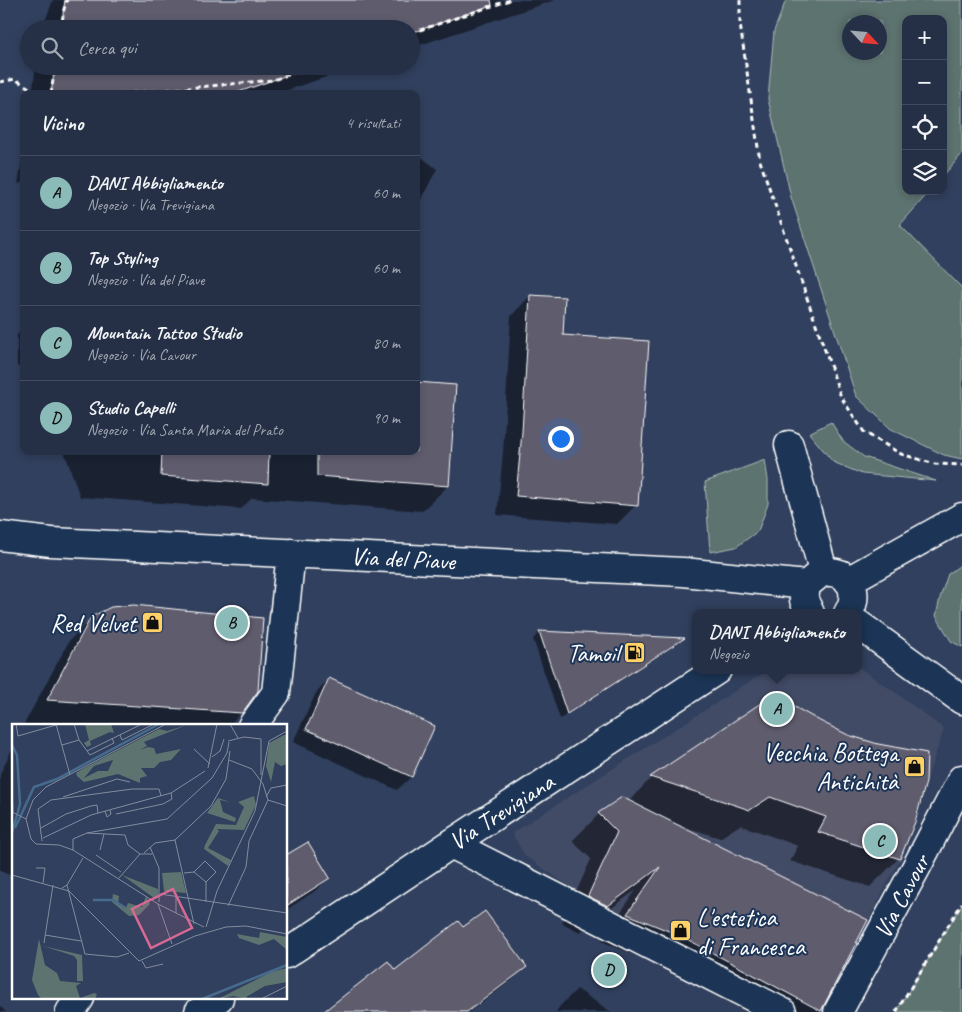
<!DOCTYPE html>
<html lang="it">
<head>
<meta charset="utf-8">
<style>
	:root { --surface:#253046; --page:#2d384d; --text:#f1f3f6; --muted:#a3a9b3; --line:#424b5f; --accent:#8bbbb9 }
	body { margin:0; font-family:Caveat,sans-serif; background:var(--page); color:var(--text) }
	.controls { position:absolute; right:15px; top:15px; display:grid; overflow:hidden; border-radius:10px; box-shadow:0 2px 8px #0003 }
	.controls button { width:45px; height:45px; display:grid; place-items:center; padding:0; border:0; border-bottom:1px solid var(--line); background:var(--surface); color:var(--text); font:25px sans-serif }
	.compass { position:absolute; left:842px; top:15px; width:45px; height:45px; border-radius:50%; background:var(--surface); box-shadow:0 2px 8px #0003; rotate:116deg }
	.you { position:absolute; left:560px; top:438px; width:18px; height:18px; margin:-12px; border:4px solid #fff; border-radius:50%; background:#1a73e8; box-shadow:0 0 0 8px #1a73e833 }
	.badge { display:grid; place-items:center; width:32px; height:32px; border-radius:50%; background:var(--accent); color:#111; font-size:16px; font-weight:700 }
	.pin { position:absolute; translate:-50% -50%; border:2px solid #fff; box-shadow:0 1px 5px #0006 }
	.popup { position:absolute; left:692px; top:609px; width:170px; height:65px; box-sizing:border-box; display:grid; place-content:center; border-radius:10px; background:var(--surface); filter:drop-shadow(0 1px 4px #0005); font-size:16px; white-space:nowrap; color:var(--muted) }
	.popup b { font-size:19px; color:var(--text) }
	.popup::after { content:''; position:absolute; left:50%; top:100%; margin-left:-10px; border:10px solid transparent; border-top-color:var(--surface) }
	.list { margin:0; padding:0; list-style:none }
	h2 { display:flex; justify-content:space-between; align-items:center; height:65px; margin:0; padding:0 20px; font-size:21px }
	h2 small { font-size:16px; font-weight:400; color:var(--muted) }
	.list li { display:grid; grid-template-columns:32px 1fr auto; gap:15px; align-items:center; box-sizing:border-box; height:75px; padding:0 20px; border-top:1px solid var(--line) }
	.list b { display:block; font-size:19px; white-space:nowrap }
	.list p { margin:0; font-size:16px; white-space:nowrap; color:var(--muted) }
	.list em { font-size:16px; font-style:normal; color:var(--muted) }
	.icon { flex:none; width:28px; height:28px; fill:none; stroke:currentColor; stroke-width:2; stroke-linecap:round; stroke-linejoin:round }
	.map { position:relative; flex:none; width:962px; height:1012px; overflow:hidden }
	.search { position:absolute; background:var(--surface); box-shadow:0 2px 8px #0003; left:20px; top:20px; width:400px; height:55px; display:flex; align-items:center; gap:12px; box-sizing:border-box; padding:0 18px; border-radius:28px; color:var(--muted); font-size:19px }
	.panel { position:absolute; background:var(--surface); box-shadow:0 2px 8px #0003; left:20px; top:90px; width:400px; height:365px; border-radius:10px }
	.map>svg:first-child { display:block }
</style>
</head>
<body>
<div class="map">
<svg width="962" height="1012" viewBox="0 0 962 1012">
	<rect width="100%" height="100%" fill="#31405e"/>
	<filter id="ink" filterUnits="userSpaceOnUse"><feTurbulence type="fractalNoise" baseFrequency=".02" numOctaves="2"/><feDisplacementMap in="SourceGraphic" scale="10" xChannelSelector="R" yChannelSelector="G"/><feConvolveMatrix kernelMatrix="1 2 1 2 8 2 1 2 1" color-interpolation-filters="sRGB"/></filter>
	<g filter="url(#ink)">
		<path fill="#434c66" d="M 858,667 L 899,695 L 944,729 L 926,782 L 915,822 L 900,859 L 821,1011 L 681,936 L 587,898 L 525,856 L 512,833 L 768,670 L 858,670 Z"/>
		<path fill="#5d736f" stroke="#aeb9b7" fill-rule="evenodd" d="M 786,0 L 962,0 L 962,154 L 943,176 L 943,19 L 906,19 L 906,191 L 930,191 L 900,225 L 962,288 L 962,459 L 944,455 L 891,429 L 856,396 L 791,197 L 768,99 L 774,31 ZM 850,22 L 880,22 L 880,52 L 850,52 Z
			M 831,422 L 843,441 L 864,457 L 936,481 L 862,474 L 833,462 L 809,433 Z
			M 765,460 L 768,480 L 768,504 L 758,531 L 736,547 L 710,552 L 705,482 Z
			M 962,564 L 962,647 L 951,641 L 936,616 L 940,598 L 948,574 Z
			M 962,904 L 962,1012 L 896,1012 Z"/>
		<path fill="#0007" d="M 53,0 L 555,0 L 411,48 L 411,29 L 42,29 Z
			M 36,66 L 358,66 L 276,94 L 32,94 Z
			M 24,147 L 24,182 L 18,184 Z
			M 416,153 L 437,169 L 416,209 Z
			M 530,296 L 561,337 L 636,505 L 617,524 L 497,515 L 503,452 L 511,316 Z
			M 24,328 L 24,369 L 17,366 L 17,335 Z
			M 64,451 L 416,451 L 448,486 L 422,511 L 252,498 L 241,509 L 80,497 Z
			M 92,618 L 241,713 L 228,726 L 23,726 L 69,641 Z
			M 539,633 L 682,639 L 677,644 L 560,719 L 533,639 Z
			M 329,679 L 434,727 L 411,777 L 397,790 L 293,742 L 316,693 Z
			M 773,696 L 899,858 L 870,887 L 790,861 L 798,846 L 740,825 L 720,838 L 676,824 L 675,825 L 820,1010 L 818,1012 L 746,1012 L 654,963 L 601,941 L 636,890 L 580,932 L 562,923 L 591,859 L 572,841 L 599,814 L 628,802 L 651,778 Z
			M 14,745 L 14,877 L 0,871 L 0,774 Z
			M 286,857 L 329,878 L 315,891 L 286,910 Z
			M 462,929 L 525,966 L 512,980 L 469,1012 L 327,1012 Z
			M 577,989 L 611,1012 L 556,1012 L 560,1006 Z
			M 0,1006 L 6,1012 L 0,1012 Z"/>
		<path fill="#5f5b6e" stroke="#fff" d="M 65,0 L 491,0 L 492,5 L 411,33 L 411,29 L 61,29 Z
			M 55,66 L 313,66 L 233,94 L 51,94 Z
			M 530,295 L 565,297 L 563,335 L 649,341 L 638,506 L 516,496 L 522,432 Z
			M 416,382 L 456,385 L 449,486 L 317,476 L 317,451 L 416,451 Z
			M 162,451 L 269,451 L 268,484 L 161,476 Z
			M 134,605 L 263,618 L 258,691 L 242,713 L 47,700 L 91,617 L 111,607 Z
			M 539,631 L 685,638 L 567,714 Z
			M 329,678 L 435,726 L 412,777 L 306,729 Z
			M 773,695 L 820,721 L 848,735 L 878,744 L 927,753 L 926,782 L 915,822 L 900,859 L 818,832 L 826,817 L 770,797 L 750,810 L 650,777 Z
			M 622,797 L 868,920 L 821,1011 L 681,936 L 627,914 L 660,867 L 608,906 L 588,896 L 617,832 L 598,813 Z
			M 308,842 L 330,878 L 286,906 L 286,855 Z
			M 485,911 L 527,967 L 467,1012 L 323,1012 L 388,961 L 395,970 L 458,921 L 463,927 Z"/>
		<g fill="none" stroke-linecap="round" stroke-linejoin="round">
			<defs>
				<path id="minor" d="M 789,445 L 823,571
					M 0,536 L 51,542 L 683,572 L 806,585
					M 848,581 L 962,517
					M 810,613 L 804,600 L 806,585 L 823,571 C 828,572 835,572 840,574 C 855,580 857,600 848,613
					M 858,624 L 962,700
					M 252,726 L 276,693 L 291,553
					M 451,844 L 782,1012
					M 286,954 L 451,844 L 717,670
					M 70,1012 L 80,998
					M 199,1012 L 219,998
					M 838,1012 L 916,868 L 962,779"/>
			</defs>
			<use href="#minor" stroke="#fff" stroke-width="31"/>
			<path stroke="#fff" stroke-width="3" stroke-dasharray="5 4" stroke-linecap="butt" d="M 740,0 L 740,24 L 760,161 L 841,397 L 864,432 L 901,454 L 935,464 L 962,465
				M 61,29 L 64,9 L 67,0
				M 411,33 L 510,0
				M 0,82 L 15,79 L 39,94
				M 51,94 L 55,66
				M 123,94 L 273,80 L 313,66
				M 896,1012 L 962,903"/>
			<use href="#minor" stroke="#1d3557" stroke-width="28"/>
		</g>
	</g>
	<defs>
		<symbol id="shop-square" viewBox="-11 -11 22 22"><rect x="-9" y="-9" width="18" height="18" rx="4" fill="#ffd166" stroke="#1d3557"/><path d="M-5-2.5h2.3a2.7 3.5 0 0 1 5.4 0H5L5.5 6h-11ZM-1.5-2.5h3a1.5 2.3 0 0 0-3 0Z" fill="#111"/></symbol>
		<symbol id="fuel-square" viewBox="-11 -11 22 22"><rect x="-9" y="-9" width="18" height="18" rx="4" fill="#ffd166" stroke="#1d3557"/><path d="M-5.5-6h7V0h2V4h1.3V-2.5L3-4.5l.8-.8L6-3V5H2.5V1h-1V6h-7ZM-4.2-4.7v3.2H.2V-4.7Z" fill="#111"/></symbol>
	</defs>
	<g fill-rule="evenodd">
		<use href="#shop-square" x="140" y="610" width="25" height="25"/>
		<use href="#fuel-square" x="622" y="640" width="25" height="25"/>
		<use href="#shop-square" x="902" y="754" width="25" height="25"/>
		<use href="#shop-square" x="668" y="918" width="25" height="25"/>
	</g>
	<g text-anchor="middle" stroke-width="4" stroke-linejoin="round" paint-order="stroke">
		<g font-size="25" fill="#fff" stroke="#1d3557">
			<text transform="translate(403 558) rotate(3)" y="9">Via del Piave</text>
			<text transform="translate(501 811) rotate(-33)" y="9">Via Trevigiana</text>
			<text transform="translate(901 896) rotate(-62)" y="9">Via Cavour</text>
		</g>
		<g font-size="25" fill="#fff" stroke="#1d3557" text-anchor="end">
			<text x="136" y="632">Red Velvet</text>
			<text x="619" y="662">Tamoil</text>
			<text x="898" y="761">Vecchia Bottega<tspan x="898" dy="29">Antichità</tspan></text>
			<text x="697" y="926" text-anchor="start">L'estetica<tspan x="697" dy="29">di Francesca</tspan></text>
		</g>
	</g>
	<g transform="translate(12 724)">
		<rect width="275" height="275" fill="#31405e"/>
		<path d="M 73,0 L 99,0 L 102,9 L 98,8 L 78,17 L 79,21 L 75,23 L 72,19 L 77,16 ZM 175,1 L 132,18 L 135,22 L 128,26 L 136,23 L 142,24 L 144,30 L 169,25 L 159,36 L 148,38 L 142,44 L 129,44 L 135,52 L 128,54 L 128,59 L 106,50 L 72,58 L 65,52 L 64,49 L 72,44 L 147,5 L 155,7 ZM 101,36 L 96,47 L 86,47 L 72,54 L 82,42 ZM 272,11 L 275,11 L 275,40 L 269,42 L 263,38 L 259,58 L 254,42 L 257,19 ZM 242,72 L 244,81 L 232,106 L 205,105 L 207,107 L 196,124 L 219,136 L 216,142 L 192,125 L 193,121 L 204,100 L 224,101 L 232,83 L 226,78 ZM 206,74 L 218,78 L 208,76 L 211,88 L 224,94 L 223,98 L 195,89 ZM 169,148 L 174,169 L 152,167 L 150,149 ZM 110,151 L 146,165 L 146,173 L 142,174 ZM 101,170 L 107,172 L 106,180 L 114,184 L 116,179 L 130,183 L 134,172 L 138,180 L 127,191 L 117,192 L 100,178 ZM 248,208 L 275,213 L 275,226 L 262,215 L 247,221 L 227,214 L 225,210 L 247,214 ZM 27,215 L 33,241 L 45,249 L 48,257 L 69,259 L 64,262 L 68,274 L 82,269 L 85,270 L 83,275 L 30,275 L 26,271 L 20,256 ZM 31,222 L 70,231 L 71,257 L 65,257 L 65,236 L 62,232 ZM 275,244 L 275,258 L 253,262 L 234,273 L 236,275 L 221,272 L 206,275 L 259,248 Z" fill="#5d736f" fill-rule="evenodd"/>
		<path fill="none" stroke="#466b8d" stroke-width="2.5" d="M 0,21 L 5,31 L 8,80 L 0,109M 3,104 L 22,63 L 45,55 L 147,0M 81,176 L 101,176 L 114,184M 190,275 L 275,241"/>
		<path fill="none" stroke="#838c9e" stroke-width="1" d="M 4,0 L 6,12 L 44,1M 44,0 L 58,51M 154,0 L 34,63 L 21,76 L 14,95 L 19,115 L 24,120 L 47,121 L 61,126 L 146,180 L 192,203M 218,0 L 226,14M 108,11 L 110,16 L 142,0M 67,16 L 78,31 L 102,19 L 100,14M 216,17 L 232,13 L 249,15 L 249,51M 50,21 L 67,16 L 62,0M 182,25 L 198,40M 75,27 L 130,0M 200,33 L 208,27 L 212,15M 217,36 L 240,45 L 251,60 L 256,76M 196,44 L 205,0M 0,61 L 1,89M 51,73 L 105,55 L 118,58M 254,73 L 259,64 L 275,61M 256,76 L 275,82M 93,87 L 95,93 L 99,90 L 98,86M 0,88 L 14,95M 104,90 L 151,80 L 160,75 L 159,69M 29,104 L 54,90 L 79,82 L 85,81 L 86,89M 75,109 L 113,111 L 116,121 L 128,130M 31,114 L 79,91 L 159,69 L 193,47M 163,116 L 182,200M 30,117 L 26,85 L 39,76 L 120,65 L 147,65 L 149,72M 138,123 L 147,144 L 147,178M 61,126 L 61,115 L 75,109 L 155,95 L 200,54 L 215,29 L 217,18M 88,126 L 92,110M 132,129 L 143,119 L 163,116 L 199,82 L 214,55 L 218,27M 84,131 L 109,148M 24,144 L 33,144 L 31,159M 182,148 L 194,158M 172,149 L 182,148 L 193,137 L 204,148 L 194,158 L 194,178M 0,151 L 57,167 L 127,237 L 183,212 L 214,203 L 234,202 L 275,210M 107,154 L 128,130 L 140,130M 55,161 L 73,230 L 105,233 L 117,229M 50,164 L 55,161 L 71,134M 148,170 L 275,189M 146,180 L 160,220M 216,182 L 234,143 L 237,117 L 256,76M 164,189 L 164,170M 194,203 L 205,167 L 243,87 L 257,17 L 275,7M 33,211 L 69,217M 32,219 L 41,161M 130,237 L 134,244 L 151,240M 249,275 L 275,262"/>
		<path fill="#d76994" fill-opacity="0.15" stroke="#d76994" stroke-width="2.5" d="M 161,165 L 180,204 L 139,224 L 120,185 Z"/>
		<rect width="275" height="275" fill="none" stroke="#fff" stroke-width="2.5"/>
	</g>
</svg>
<div class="controls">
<button>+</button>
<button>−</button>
<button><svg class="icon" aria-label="locate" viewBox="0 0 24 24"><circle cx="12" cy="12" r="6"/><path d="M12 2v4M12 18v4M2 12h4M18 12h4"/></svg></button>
<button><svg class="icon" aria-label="layers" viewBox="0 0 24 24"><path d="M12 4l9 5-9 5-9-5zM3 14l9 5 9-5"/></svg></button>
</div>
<svg class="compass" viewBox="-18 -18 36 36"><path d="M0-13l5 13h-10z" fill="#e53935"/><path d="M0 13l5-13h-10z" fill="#a3a9b3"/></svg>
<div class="you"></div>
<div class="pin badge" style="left:777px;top:709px">A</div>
<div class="popup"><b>DANI Abbigliamento</b>Negozio</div>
<div class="pin badge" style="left:232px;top:623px">B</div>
<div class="pin badge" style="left:880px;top:841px">C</div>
<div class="pin badge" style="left:609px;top:970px">D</div>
<div class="search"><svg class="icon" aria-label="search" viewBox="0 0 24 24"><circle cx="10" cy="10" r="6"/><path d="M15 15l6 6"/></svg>Cerca qui</div>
<section class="panel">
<h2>Vicino<small>4 risultati</small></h2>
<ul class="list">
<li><span class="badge">A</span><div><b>DANI Abbigliamento</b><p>Negozio · Via Trevigiana</p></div><em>60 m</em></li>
<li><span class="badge">B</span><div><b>Top Styling</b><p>Negozio · Via del Piave</p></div><em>60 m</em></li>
<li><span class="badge">C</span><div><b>Mountain Tattoo Studio</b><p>Negozio · Via Cavour</p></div><em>80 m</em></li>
<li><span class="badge">D</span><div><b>Studio Capelli</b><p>Negozio · Via Santa Maria del Prato</p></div><em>90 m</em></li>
</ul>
</section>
</div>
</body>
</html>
